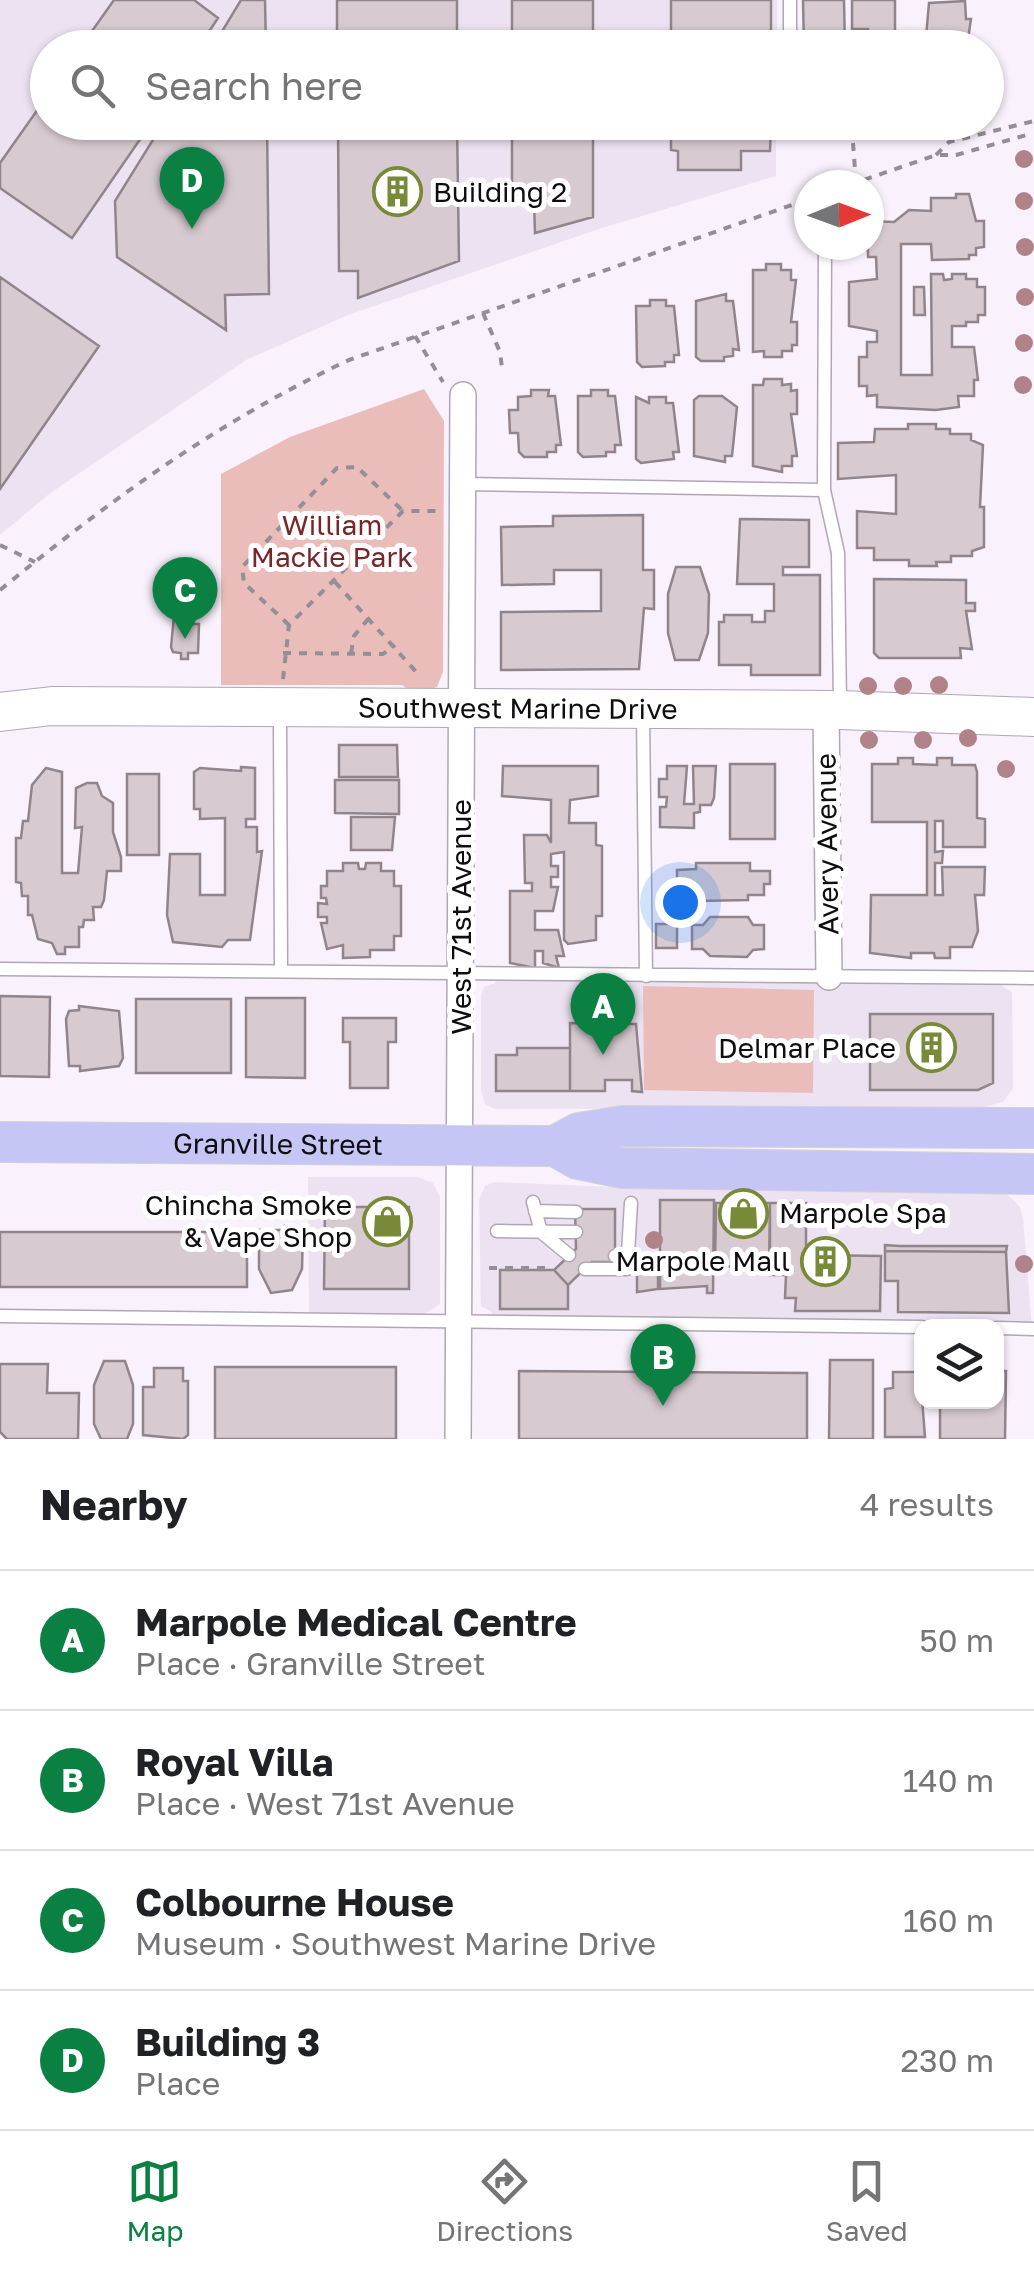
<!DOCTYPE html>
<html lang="en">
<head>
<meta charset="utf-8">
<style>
	:root { --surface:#fff; --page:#f2f2f2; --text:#202124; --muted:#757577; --line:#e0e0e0; --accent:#0b8043 }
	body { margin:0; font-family:"Golos Text",sans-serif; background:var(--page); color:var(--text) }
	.controls { position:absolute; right:30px; bottom:30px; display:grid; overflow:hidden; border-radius:20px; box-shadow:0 2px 8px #0004 }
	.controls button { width:90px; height:90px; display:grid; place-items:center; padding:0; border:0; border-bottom:2px solid var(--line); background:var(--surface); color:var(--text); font:50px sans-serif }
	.compass { position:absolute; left:794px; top:170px; width:90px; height:90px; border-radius:50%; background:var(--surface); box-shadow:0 2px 8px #0004; rotate:89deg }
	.you { position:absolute; left:680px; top:902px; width:35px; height:35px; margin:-25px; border:8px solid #fff; border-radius:50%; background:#1a73e8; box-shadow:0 0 0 15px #1a73e833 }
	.badge { display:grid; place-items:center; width:65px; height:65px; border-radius:50%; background:var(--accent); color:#fff; font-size:32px; font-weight:700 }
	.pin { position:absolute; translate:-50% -82px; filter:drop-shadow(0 2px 5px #0008) }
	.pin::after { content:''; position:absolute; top:52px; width:35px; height:30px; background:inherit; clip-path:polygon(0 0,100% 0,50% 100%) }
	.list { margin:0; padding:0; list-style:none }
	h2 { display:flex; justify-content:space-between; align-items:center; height:130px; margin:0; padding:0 40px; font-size:42px }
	h2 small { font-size:32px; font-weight:400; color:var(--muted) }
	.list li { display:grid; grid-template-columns:65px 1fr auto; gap:30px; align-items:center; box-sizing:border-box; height:140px; padding:0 40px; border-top:2px solid var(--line) }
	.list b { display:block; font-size:38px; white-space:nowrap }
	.list p { margin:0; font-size:32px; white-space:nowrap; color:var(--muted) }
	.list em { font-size:32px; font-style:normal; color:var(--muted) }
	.icon { flex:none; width:55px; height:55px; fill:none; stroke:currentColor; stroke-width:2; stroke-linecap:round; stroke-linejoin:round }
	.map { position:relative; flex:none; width:1034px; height:1439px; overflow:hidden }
	.search { position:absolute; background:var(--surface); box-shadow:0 2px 8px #0004; left:30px; right:30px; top:30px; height:110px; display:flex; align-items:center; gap:25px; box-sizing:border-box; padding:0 35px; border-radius:55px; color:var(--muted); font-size:38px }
	.sheet { height:690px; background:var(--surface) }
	nav { display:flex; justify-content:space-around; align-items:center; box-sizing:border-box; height:140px; border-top:2px solid var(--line); background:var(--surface); font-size:28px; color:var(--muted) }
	nav a { display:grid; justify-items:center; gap:5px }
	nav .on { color:var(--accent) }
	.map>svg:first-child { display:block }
</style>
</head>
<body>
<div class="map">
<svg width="1034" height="1439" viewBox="0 0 1034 1439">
	<rect width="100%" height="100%" fill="#f9f1fc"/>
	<path fill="#ede2f2" d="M 0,0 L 777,0 L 777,47 L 48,48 L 48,122 L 776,123 L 776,176 L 602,228 L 348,315 L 246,360 L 49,494 L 0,535 Z
		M 495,975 L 1000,978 L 1003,987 L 1012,992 L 1013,1088 L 1003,1102 L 984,1107 L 495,1109 L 485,1104 L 481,1091 L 481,995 L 484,987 L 495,983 Z
		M 308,1177 L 417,1177 L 433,1183 L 440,1197 L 440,1304 L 424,1314 L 424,1323 L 309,1321 Z
		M 494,1182 L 684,1190 L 1007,1194 L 1020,1207 L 1023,1218 L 1032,1329 L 494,1322 L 492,1312 L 481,1306 L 479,1200 L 485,1186 Z"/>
	<path fill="#eabdbb" d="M 424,389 L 444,421 L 443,672 L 437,687 L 415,694 L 402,685 L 221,685 L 221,474 L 290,437 Z
		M 643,986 L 814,990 L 813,1093 L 644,1090 Z"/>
	<path fill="#d7cad0" stroke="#91858b" stroke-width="2.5" d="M 114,0 L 194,0 L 218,18 L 198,48 L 80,48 Z
		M 241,0 L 265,0 L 266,48 L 212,48 Z
		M 337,0 L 457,0 L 457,48 L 337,48 Z
		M 512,0 L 593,0 L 593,48 L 512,48 Z
		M 671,0 L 771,0 L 771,48 L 671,48 Z
		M 803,0 L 844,0 L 845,47 L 804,47 Z
		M 852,0 L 895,0 L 895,48 L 868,48 L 868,29 L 852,29 Z
		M 965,1 L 966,19 L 971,19 L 967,46 L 931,47 L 930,37 L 926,37 L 929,3 Z
		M 48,95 L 48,122 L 152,122 L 72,238 L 0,188 L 0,163 Z
		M 164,122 L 267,122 L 269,294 L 225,295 L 226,330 L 117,257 L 115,201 Z
		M 338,122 L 457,122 L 459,261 L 358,298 L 358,271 L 339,271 Z
		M 512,122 L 593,122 L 593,217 L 535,233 L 534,202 L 512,202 Z
		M 671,122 L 771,122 L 770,151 L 741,151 L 741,170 L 678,170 L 678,151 L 671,150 Z
		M 956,194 L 969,194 L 976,221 L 984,221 L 984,247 L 976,248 L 976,255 L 969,255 L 969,259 L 932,260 L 931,244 L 901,244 L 901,375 L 932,375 L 931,274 L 943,274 L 944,280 L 952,279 L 952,274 L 966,274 L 966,279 L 977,279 L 977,287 L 985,287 L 985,315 L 978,315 L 978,322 L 966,322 L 966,326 L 952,326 L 952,347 L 974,347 L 978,380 L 974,380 L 974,396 L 958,396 L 959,407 L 936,410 L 877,407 L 877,395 L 867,396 L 867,386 L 859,386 L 859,357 L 867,357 L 867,342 L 877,342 L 877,331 L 849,326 L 849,282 L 877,279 L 876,257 L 868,257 L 868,250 L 857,250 L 857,245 L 869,245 L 869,221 L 894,222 L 909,210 L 931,211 L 931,198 L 956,198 Z
		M 766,264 L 781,264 L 781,270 L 791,270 L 791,280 L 796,280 L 791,322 L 797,322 L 797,345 L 792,345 L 792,351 L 782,351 L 782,357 L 764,357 L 764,351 L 753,352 L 753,270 L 766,270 Z
		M 0,277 L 99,346 L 0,489 Z
		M 914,287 L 924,287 L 925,315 L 914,315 Z
		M 726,294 L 726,301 L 733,301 L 739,350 L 733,349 L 733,356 L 724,357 L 724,361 L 701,361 L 696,357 L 696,301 Z
		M 650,300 L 666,300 L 666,306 L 674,306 L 679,355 L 674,355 L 674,362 L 665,362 L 665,366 L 642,367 L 637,362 L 636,306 L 650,306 Z
		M 764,379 L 782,379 L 782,385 L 791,384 L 791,391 L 797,390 L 797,414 L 791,414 L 797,456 L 792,456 L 792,466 L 782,466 L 782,472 L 753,466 L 753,385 L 763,385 Z
		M 531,390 L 549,390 L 548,396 L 555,396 L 561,445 L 556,445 L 556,452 L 547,452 L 547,457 L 524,457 L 519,452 L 518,433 L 510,433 L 509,410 L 518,410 L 518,397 L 531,396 Z
		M 591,390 L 608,390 L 608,396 L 615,396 L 621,445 L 615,445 L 615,452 L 606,452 L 606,456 L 583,457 L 578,452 L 578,396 L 591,396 Z
		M 699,396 L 722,396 L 737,407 L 732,456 L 725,456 L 725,462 L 694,456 L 694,400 Z
		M 636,397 L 649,403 L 649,397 L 666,397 L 666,403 L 673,403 L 679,452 L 673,452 L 674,459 L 641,463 L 636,459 Z
		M 908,424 L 936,424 L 936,429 L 950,429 L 950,434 L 971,434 L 971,440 L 983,445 L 980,507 L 984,507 L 984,547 L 972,551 L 972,556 L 951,556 L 951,562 L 936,562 L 937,566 L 909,566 L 909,560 L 874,560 L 874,548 L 857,548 L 857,511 L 896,514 L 896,475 L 838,479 L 838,443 L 874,442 L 875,429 L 908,429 Z
		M 643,515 L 643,570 L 654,570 L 654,609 L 644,608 L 639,669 L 501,670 L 501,612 L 601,611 L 601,570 L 554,570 L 554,584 L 502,585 L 501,527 L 553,526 L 553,516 Z
		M 740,519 L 809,520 L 809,567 L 783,567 L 783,575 L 820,575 L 820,675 L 751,675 L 751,665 L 719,665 L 719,622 L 724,622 L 724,615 L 752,615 L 752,622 L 765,622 L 765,611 L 774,611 L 774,584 L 737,584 Z
		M 676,567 L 700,567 L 709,594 L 708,633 L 699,660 L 675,660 L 668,633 L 668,594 Z
		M 874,579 L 966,580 L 966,603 L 975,603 L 975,611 L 966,611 L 972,649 L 960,648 L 961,658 L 879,658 L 874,653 Z
		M 174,616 L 190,617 L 189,624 L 199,624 L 198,653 L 188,653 L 188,659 L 181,659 L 181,653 L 173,652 L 171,647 Z
		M 339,745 L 397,745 L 398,777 L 339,777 Z
		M 898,758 L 913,758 L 913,764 L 937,765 L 937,758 L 952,758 L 952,765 L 975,765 L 977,772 L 977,818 L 985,819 L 985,847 L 943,847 L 943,821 L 935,821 L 935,852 L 943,851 L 942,863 L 935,863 L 935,895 L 943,895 L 942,867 L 985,867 L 984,895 L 975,895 L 978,931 L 972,947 L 950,947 L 950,958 L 935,958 L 934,953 L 911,953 L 911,958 L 870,953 L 871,895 L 927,895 L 927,822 L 872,822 L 872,764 L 898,764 Z
		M 730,764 L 775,764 L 775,839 L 730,839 Z
		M 503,766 L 598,766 L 598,796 L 570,800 L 569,823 L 596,823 L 596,845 L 602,846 L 602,916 L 596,916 L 596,940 L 568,944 L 564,940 L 564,852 L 551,854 L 551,866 L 558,866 L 558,877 L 551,877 L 551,887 L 558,887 L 553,911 L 535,911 L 535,930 L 558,930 L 564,956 L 556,956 L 559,968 L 543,963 L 543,951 L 535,951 L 535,968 L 510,963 L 510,891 L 532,891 L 532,883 L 525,883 L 524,835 L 547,835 L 551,843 L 551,800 L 502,796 Z
		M 667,766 L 687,766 L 684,804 L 694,804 L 693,766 L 716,766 L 714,798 L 711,805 L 700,805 L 700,812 L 694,813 L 694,828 L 660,827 L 660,807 L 666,807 L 667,797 L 659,797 L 659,779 L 667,779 Z
		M 241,767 L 255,768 L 255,819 L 246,819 L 246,827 L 257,827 L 257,852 L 262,851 L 250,940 L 228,940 L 222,947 L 173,942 L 167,915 L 170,854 L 200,854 L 200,895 L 225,895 L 225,818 L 200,819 L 200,809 L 194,809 L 194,772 L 200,768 L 241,771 Z
		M 46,768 L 62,772 L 62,873 L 78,873 L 82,827 L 75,828 L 76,788 L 87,783 L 97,783 L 102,796 L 113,803 L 113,832 L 121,857 L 121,871 L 107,871 L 104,900 L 101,907 L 93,907 L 94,920 L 84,920 L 83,927 L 79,927 L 79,947 L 65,947 L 65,954 L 57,954 L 52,943 L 38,939 L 32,915 L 28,915 L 28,896 L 22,896 L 21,883 L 16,882 L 16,838 L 21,838 L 23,821 L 28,821 L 32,785 Z
		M 127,774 L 159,774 L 159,855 L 127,855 Z
		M 335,780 L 399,780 L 399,814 L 335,813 Z
		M 351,817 L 395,817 L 392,850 L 351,850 Z
		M 343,863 L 358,863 L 359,869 L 365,869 L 366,863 L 381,863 L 381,871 L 394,871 L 394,886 L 401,886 L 401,936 L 394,936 L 394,950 L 370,950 L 370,957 L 343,958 L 343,945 L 327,949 L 321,923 L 327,923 L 327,917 L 318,917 L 318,903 L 327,904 L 326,898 L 321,898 L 321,886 L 327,886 L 327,871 L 343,871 Z
		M 696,863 L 750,863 L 750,871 L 770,871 L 770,884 L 764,884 L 764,895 L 748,895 L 748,900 L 698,901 L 698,894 L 682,894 L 682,884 L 677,884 L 677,870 L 696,869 Z
		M 710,917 L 748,917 L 753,925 L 764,925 L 764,949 L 753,950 L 747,957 L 710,956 L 703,949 L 692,949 L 692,925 L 703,925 Z
		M 656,924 L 677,924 L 677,948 L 656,948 Z
		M 0,996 L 50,997 L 49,1077 L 0,1076 Z
		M 246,998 L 305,998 L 305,1078 L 246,1077 Z
		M 136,999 L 231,999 L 231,1073 L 136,1073 Z
		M 79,1006 L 119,1011 L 123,1058 L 119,1066 L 80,1071 L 80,1066 L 69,1066 L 66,1019 L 69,1011 L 79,1010 Z
		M 870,1014 L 993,1014 L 993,1083 L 978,1090 L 870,1090 Z
		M 343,1018 L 396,1018 L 396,1042 L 388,1042 L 388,1088 L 350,1088 L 350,1042 L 343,1042 Z
		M 570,1023 L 636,1024 L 642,1092 L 632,1091 L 632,1080 L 605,1080 L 605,1091 L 570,1091 Z
		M 517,1048 L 570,1048 L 570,1091 L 496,1091 L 496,1055 L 517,1055 Z
		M 660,1200 L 714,1200 L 713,1293 L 707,1293 L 707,1286 L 660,1289 Z
		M 716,1203 L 770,1203 L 770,1266 L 715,1267 Z
		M 770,1203 L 806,1203 L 806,1245 L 815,1255 L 881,1256 L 880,1311 L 795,1311 L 796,1298 L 785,1298 L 786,1275 L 769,1275 Z
		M 325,1207 L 409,1207 L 409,1289 L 324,1289 Z
		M 575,1209 L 615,1209 L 615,1262 L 592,1262 L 568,1285 L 554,1270 L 576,1249 Z
		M 285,1226 L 303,1230 L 302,1269 L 292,1290 L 271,1293 L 259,1269 L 259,1230 L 285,1230 Z
		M 0,1232 L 247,1232 L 247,1287 L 0,1287 Z
		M 885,1245 L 899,1246 L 1007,1246 L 1006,1252 L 885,1251 Z
		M 885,1251 L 1006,1252 L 1009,1313 L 898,1312 L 898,1281 L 885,1281 Z
		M 637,1267 L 658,1267 L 658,1289 L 637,1292 Z
		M 500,1270 L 554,1270 L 568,1285 L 568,1309 L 500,1309 Z
		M 830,1360 L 873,1360 L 873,1439 L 829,1439 Z
		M 104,1361 L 125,1361 L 133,1385 L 133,1424 L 127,1439 L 101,1439 L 94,1424 L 94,1385 Z
		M 0,1364 L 48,1364 L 47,1393 L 79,1393 L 78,1439 L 7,1439 L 0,1432 Z
		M 215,1367 L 396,1367 L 396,1439 L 215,1439 Z
		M 154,1368 L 183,1368 L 183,1381 L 188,1381 L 188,1435 L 183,1439 L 143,1435 L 143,1387 L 154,1387 Z
		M 519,1371 L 807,1373 L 807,1439 L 519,1439 Z
		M 996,1371 L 1006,1371 L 1005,1439 L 940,1439 L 940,1402 L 996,1402 Z
		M 893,1372 L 920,1372 L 925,1437 L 885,1437 L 885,1389 L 893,1388 Z"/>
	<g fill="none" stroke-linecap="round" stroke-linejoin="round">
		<defs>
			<path id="lane" d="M 790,48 L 790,0
				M 790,122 L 847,128
				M 825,245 L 824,490 L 838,553 L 840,706
				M 463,484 L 824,490
				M 280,713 L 281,971
				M 643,714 L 646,976
				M 0,969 L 1034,978
				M 533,1202 L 541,1232 L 569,1255
				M 535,1211 L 576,1212
				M 497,1231 L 576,1232
				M 615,1256 L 631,1256
				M 585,1269 L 627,1269 L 631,1203
				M 0,1316 L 922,1327
				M 996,1328 L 1034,1329"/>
			<path id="street" d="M 826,710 L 829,977
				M 458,1439 L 463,395"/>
			<g id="secondary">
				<path id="s1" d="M 0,712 L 52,706 L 840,710 L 1034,717"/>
			</g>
			<g id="primary">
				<path id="s2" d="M 0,1142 L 555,1146 L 578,1159 L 622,1168 L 1034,1174"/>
				<path d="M 555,1146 L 579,1133 L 623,1126 L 1034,1128"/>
			</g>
		</defs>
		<use href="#lane" stroke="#afa8b3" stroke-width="15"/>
		<use href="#street" stroke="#afa8b3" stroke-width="28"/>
		<use href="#secondary" stroke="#afa8b3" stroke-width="40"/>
		<use href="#primary" stroke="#d4d3d4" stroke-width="42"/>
		<path stroke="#948e96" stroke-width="4" stroke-dasharray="8 8" stroke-linecap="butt" d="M 853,143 L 856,183
			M 936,155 L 949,142 L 1034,121
			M 849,185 L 936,155 L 956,155 L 1030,134
			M 483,313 L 500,352 L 502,368
			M 415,336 L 443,382
			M 0,545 L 35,562
			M 335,582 L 419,675
			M 0,590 C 113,498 217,422 349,360 L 809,199
			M 289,625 L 244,583 L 242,567 L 337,468 L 357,467 L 403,511
			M 283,653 L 383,654 L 395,645
			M 351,653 L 354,636 L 369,618
			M 283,679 L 289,625 L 403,511 L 438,511
			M 489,1268 L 550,1268"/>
		<use href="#lane" stroke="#fff" stroke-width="12"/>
		<use href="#street" stroke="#fff" stroke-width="25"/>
		<use href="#secondary" stroke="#fff" stroke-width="38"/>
		<use href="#primary" stroke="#c5c5f6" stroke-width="40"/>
	</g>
	<g fill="#b28289">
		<circle cx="1024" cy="159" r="9"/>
		<circle cx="1024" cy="201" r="9"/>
		<circle cx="1025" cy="247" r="9"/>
		<circle cx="1025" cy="297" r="9"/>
		<circle cx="1024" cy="343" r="9"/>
		<circle cx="1023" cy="385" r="9"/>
		<circle cx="939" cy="685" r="9"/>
		<circle cx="868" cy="686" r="9"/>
		<circle cx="903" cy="686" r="9"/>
		<circle cx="968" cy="738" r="9"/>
		<circle cx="869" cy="740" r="9"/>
		<circle cx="923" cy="740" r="9"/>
		<circle cx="1006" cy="769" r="9"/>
		<circle cx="654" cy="1240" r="9"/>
		<circle cx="1024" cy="1264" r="9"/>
	</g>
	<defs>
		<symbol id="building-ring" viewBox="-11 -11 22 22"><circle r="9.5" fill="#fff" stroke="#788938" stroke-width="1.5"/><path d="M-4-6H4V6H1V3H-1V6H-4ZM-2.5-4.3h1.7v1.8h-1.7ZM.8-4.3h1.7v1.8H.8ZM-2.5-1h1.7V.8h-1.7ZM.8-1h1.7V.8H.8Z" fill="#788938"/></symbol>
		<symbol id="shop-ring" viewBox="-11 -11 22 22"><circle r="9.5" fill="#fff" stroke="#788938" stroke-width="1.5"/><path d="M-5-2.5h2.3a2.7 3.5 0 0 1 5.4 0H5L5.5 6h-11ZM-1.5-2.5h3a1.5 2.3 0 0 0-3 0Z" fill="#788938"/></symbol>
	</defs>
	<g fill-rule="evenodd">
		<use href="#building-ring" x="370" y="164" width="55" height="55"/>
		<use href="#building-ring" x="904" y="1020" width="55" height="55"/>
		<use href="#shop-ring" x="716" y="1186" width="55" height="55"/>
		<use href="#shop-ring" x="360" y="1194" width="55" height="55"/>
		<use href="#building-ring" x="798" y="1234" width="55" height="55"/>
	</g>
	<g text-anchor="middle" stroke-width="10" stroke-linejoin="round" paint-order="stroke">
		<g font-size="28" fill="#0f0d10" stroke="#fff" text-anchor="end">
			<text x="433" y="202" text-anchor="start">Building 2</text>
			<text x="896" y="1058">Delmar Place</text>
			<text x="352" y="1215">Chincha Smoke<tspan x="352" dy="32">&amp; Vape Shop</tspan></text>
			<text x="779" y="1223" text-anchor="start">Marpole Spa</text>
			<text x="790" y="1271">Marpole Mall</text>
		</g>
		<g font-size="28" fill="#77272b" stroke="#fff">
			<text x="332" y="535">William<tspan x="332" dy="32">Mackie Park</tspan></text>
		</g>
		<g font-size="28" fill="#0f0d10" stroke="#fff">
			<text dy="10" stroke="none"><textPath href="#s1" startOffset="518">Southwest Marine Drive</textPath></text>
			<text transform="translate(827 844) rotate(-91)" y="10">Avery Avenue</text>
			<text transform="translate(461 917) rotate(-90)" y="10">West 71st Avenue</text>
			<text dy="10" stroke="none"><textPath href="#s2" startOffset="278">Granville Street</textPath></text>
		</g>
	</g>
</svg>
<div class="controls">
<button><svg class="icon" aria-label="layers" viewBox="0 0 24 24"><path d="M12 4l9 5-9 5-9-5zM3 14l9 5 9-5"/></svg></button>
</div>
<svg class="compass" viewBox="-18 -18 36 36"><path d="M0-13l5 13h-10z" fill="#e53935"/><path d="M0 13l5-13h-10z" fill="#757577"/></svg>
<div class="you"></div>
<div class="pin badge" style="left:603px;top:1055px">A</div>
<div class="pin badge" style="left:663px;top:1406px">B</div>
<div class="pin badge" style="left:185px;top:639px">C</div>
<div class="pin badge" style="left:192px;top:229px">D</div>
<div class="search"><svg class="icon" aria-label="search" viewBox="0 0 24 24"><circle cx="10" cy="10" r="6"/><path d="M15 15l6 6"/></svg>Search here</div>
</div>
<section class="sheet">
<h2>Nearby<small>4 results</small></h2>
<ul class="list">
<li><span class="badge">A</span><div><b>Marpole Medical Centre</b><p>Place · Granville Street</p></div><em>50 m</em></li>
<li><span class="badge">B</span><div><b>Royal Villa</b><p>Place · West 71st Avenue</p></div><em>140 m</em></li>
<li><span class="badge">C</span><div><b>Colbourne House</b><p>Museum · Southwest Marine Drive</p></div><em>160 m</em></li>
<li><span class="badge">D</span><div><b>Building 3</b><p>Place</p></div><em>230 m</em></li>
</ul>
</section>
<nav>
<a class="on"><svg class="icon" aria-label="map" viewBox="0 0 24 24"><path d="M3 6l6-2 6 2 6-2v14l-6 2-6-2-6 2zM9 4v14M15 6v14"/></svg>Map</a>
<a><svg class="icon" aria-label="directions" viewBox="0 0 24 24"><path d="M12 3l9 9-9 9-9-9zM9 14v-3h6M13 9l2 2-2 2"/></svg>Directions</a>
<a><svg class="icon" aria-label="saved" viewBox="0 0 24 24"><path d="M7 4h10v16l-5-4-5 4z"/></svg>Saved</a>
</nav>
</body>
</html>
